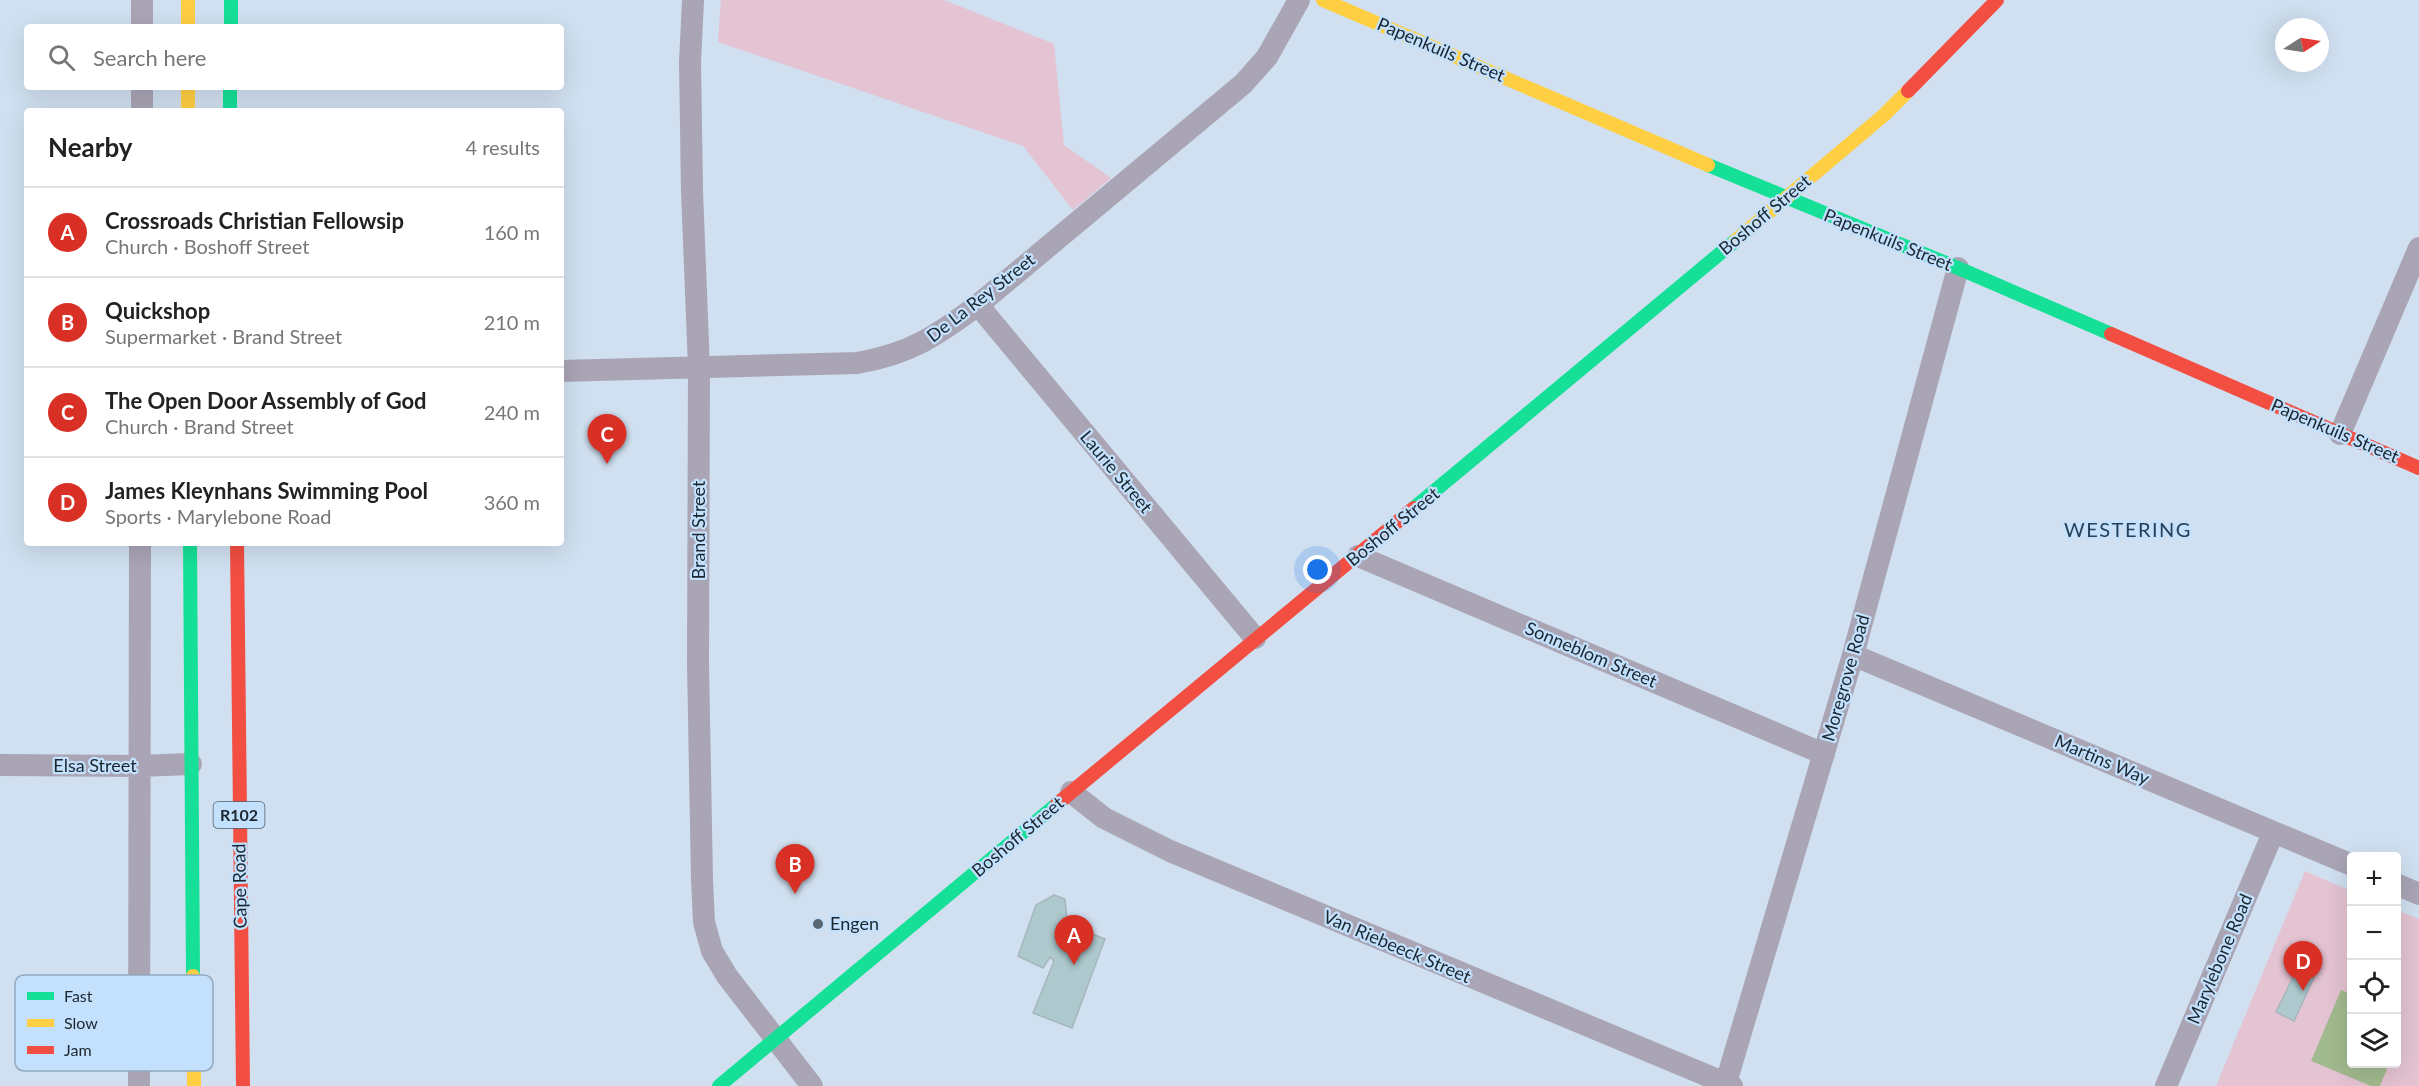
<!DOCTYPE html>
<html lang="en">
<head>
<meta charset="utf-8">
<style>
	:root { --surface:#fff; --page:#f6f6f6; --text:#222; --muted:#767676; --line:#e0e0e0; --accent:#d93025 }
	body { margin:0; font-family:Lato,sans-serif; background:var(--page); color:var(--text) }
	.controls { position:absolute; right:18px; bottom:18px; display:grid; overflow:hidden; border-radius:6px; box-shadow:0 6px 24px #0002 }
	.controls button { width:54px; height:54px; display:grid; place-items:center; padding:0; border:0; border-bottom:2px solid var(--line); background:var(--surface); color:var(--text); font:30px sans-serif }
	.compass { position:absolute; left:2275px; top:18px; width:54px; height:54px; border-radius:50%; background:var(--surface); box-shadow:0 6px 24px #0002; rotate:78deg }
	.you { position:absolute; left:1318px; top:570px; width:21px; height:21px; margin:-15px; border:4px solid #fff; border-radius:50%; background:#1a73e8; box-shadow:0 0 0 9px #1a73e833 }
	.badge { display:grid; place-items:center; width:39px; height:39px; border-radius:50%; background:var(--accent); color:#fff; font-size:20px; font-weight:700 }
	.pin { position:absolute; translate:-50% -50px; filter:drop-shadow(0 2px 3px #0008) }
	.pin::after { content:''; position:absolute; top:32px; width:21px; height:18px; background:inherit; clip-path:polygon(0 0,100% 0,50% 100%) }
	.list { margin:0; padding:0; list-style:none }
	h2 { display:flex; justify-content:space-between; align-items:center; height:78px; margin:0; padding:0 24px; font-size:26px }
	h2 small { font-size:20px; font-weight:400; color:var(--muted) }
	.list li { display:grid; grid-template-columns:39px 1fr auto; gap:18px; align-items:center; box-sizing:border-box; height:90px; padding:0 24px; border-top:2px solid var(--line) }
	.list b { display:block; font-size:22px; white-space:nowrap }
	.list p { margin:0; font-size:20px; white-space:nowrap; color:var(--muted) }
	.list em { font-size:20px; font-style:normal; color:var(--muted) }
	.icon { flex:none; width:33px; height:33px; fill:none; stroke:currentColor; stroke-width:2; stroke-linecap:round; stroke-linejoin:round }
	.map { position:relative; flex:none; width:2419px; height:1086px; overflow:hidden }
	.search { position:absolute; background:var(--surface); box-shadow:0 6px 24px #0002; left:24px; top:24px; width:540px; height:66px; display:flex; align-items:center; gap:15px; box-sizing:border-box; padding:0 21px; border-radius:6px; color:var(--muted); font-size:22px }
	.panel { position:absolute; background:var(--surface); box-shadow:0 6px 24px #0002; left:24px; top:108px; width:540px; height:438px; border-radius:6px }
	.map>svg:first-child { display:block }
</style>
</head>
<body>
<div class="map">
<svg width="2419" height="1086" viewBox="0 0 2419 1086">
	<rect width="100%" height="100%" fill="#d0e0f0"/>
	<path fill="#e4c3d2" d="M 721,0 L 944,0 L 1054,44 L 1064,145 L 1111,178 L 1073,210 L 1023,146 L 718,42 Z
		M 2305,871 L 2351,891 L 2352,1064 L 2396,1064 L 2397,910 L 2419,919 L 2419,1086 L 2216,1086 Z"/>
	<path fill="#a2ba8f" d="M 2341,990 L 2351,994 L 2352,1064 L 2389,1064 L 2380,1086 L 2371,1086 L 2311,1061 Z"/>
	<path fill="#adc9ce" stroke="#a6b6bc" stroke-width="1.5" d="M 1054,895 L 1065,899 L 1067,919 L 1073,921 L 1070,925 L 1105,939 L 1072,1028 L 1033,1013 L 1054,961 L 1050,957 L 1043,968 L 1018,956 L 1036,905 Z
		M 2298,967 L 2315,975 L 2294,1021 L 2276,1012 Z"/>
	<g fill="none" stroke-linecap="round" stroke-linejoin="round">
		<path stroke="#aaa5b5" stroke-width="22" d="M 142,0 L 142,27
			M 693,0 L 690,62 L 692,191 L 699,368 L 698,663 L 702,880 L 704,922 L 712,951 L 727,976 L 812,1086
			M 142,87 L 142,111
			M 978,305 L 1255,638
			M 561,371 L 857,363 C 910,354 936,336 978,305 L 1243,84 L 1267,57 L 1299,0
			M 2340,434 L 2419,248
			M 1358,556 L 1824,754
			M 1853,655 L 2352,865
			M 0,765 L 139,766 L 191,764
			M 1071,792 L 1104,818 L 1170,851 L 1732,1086
			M 2396,884 L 2419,894
			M 139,1086 L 140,543
			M 1725,1086 L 1853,655 L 1958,268
			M 2166,1086 L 2273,833"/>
		<path stroke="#16e098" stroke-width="14" d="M 231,0 L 231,27
			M 230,87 L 230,111
			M 1708,165 L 1958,268 L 2111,334
			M 1414,508 L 1735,241
			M 190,543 L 193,976
			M 719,1086 L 1057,804"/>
		<path stroke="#ffcf43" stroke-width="14" d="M 188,0 L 188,27
			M 1323,0 L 1708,165
			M 188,87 L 188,111
			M 1735,241 L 1884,115 L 1908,91
			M 193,976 L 194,1086"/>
		<path stroke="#f24e42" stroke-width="14" d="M 1908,91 L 1997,0
			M 2111,334 L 2419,468
			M 237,543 L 243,1086
			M 1057,804 L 1414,508"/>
	</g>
	<circle fill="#5a6773" stroke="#c3e1fd" stroke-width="2" cx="818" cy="924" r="6"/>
	<g text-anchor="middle" stroke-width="4.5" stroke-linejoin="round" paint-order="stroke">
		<rect fill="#c3e1fd" stroke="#4d5e6e" stroke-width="1.5" x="213.5" y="802" width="51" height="26" rx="4.5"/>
		<g font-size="16" font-weight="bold" fill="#1b2630">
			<text x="239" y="821">R102</text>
		</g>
		<g font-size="18" fill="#1b2630" stroke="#c3e1fd">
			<text transform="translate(1441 50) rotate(23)" y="6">Papenkuils Street</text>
			<text transform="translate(1765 215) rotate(-40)" y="6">Boshoff Street</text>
			<text transform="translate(1888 240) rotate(22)" y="6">Papenkuils Street</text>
			<text transform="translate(981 298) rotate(-38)" y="6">De La Rey Street</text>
			<text transform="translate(2335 431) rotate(23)" y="6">Papenkuils Street</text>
			<text transform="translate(1116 472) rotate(50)" y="6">Laurie Street</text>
			<text transform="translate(1393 527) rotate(-39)" y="6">Boshoff Street</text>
			<text transform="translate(699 530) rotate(-90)" y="6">Brand Street</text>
			<text transform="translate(1591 655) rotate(23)" y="6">Sonneblom Street</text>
			<text transform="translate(1846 678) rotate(-74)" y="6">Moregrove Road</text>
			<text transform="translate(2102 760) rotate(23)" y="6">Martins Way</text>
			<text x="95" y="772">Elsa Street</text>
			<text transform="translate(1018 837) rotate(-40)" y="6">Boshoff Street</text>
			<text transform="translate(240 886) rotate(-91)" y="6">Cape Road</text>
			<text transform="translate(1397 947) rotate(23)" y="6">Van Riebeeck Street</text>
			<text transform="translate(2220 959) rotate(-67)" y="6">Marylebone Road</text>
		</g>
		<g font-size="18" fill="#1b2630" stroke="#c3e1fd" text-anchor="start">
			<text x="830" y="930">Engen</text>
		</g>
		<g font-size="20" letter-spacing="1.5" fill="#274057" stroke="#c3e1fd">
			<text x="2128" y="537">WESTERING</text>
		</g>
	</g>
	<rect x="15" y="975" width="198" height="96" rx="9" fill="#c3e1fd" stroke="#91a9c0" stroke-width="1.5"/>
	<rect x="27" y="992" width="27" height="8" fill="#16e098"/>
	<rect x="27" y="1019" width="27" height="8" fill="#ffcf43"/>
	<rect x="27" y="1046" width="27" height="8" fill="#f24e42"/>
	<g font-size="16" fill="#1b2630">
		<text x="64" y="1002">Fast</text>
		<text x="64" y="1029">Slow</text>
		<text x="64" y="1056">Jam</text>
	</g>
</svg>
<div class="controls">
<button>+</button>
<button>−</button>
<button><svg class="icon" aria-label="locate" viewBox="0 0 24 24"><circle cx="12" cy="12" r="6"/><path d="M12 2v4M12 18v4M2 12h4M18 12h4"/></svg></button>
<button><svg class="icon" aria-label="layers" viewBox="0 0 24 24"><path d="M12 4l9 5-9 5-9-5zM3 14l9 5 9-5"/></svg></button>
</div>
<svg class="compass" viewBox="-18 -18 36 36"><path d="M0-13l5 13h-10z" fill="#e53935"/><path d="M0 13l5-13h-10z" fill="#767676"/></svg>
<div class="you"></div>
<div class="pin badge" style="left:1074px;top:965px">A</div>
<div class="pin badge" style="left:795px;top:894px">B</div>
<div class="pin badge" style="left:607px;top:464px">C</div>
<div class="pin badge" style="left:2303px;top:991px">D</div>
<div class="search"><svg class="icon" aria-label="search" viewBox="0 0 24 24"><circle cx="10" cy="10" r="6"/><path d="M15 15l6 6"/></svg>Search here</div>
<section class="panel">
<h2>Nearby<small>4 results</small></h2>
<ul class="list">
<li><span class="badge">A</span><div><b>Crossroads Christian Fellowsip</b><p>Church · Boshoff Street</p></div><em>160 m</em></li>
<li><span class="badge">B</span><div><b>Quickshop</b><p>Supermarket · Brand Street</p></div><em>210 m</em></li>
<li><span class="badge">C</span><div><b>The Open Door Assembly of God</b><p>Church · Brand Street</p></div><em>240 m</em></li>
<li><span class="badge">D</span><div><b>James Kleynhans Swimming Pool</b><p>Sports · Marylebone Road</p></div><em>360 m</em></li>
</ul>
</section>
</div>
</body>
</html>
